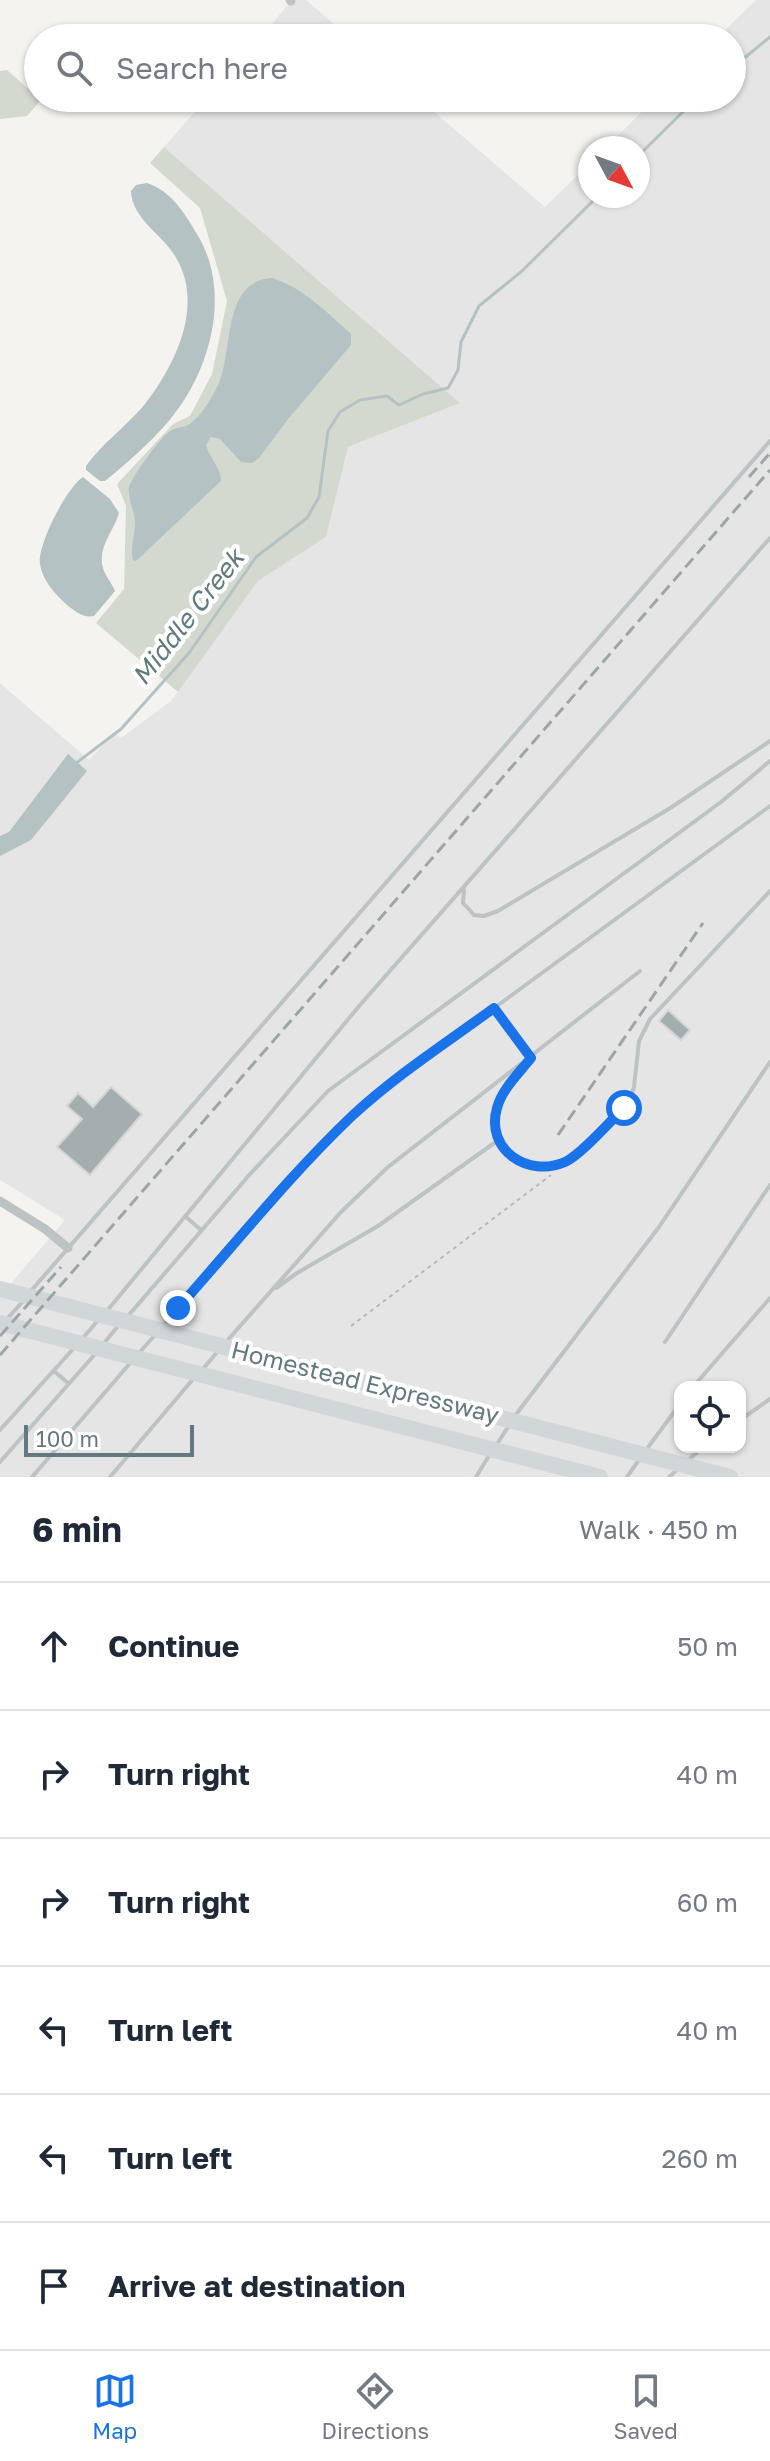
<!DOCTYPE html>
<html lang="en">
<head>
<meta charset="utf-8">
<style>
	:root { --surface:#fff; --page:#f6f6f7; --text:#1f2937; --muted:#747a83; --line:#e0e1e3; --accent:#1a73e8 }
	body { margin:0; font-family:"Golos Text",sans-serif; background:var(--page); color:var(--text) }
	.controls { position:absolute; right:24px; bottom:24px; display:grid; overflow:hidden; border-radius:16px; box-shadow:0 2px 6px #0004 }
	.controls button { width:72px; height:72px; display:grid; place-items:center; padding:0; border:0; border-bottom:2px solid var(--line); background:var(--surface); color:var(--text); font:40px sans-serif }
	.compass { position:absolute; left:578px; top:136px; width:72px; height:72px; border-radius:50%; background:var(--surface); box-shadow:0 2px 6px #0004; rotate:131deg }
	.scale { position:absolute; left:24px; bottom:20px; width:170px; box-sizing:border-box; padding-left:8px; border:4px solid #647880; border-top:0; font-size:22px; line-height:28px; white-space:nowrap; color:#647880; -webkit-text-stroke:6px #fff; paint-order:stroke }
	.stop { position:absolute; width:24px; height:24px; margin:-18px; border:6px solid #1a73e8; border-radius:50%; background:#fff }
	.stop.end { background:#1a73e8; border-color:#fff; box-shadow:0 2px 8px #0008 }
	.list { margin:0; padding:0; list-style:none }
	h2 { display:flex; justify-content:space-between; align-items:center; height:104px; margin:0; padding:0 32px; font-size:34px }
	h2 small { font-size:26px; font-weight:400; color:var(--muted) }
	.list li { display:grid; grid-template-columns:52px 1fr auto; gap:24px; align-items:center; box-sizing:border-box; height:128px; padding:0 32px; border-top:2px solid var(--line) }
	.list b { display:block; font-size:30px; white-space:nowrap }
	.list em { font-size:26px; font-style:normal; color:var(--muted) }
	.icon { flex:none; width:44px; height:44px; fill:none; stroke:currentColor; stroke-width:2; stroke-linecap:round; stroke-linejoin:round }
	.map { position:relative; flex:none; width:770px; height:1477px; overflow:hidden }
	.search { position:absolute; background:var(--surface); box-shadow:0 2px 6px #0004; left:24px; right:24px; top:24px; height:88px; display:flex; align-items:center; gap:20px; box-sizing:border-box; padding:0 28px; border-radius:44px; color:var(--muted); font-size:30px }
	.sheet { height:872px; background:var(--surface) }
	nav { display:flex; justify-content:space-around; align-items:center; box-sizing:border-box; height:112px; border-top:2px solid var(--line); background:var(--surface); font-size:22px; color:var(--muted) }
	nav a { display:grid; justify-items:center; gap:4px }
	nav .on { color:var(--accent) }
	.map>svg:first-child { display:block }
</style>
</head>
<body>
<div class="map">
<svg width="770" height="1477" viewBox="0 0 770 1477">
	<rect width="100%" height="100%" fill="#f4f3f0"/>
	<path fill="#e4e5e4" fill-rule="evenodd" d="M 292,0 L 306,0 L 350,38 L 260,38 Z
		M 756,0 L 770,0 L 770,1477 L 0,1477 L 0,1296 L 65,1220 L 0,1180 L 0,683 L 89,760 L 114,733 L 121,738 L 171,701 L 258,581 L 326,537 L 348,447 L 460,403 L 164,147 L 207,98 L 418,98 L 545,207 L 590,163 L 590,196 L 638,196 L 638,148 L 605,148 L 656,98 L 732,98 L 732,38 L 717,38 ZM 680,1387 L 740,1387 L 740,1447 L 680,1447 Z"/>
	<path fill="#d4d9cf" d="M 7,70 L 41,100 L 27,116 L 0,119 L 0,71 Z
		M 164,147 L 460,403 L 348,447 L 326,537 L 258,581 L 178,692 L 96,623 L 124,589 L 126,506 L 117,484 L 173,424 L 190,416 L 212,374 L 227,301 L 200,208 L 150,163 Z"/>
	<path fill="#b4c2c4" d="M 147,183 C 171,191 184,212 197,234 C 233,293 210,373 168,422 C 149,444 127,463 105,481 L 100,481 L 86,470 L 86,466 C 102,443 127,426 145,404 C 176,364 205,304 175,256 C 162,234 132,219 131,191 L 136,185 Z
		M 272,278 C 302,287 328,313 351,334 L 351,345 L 289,418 L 259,458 L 252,463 L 241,462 L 220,439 L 211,437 L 206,445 C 209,458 221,467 221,481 L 136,561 L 133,560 C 130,548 134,538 135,526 C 136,512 127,500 129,486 C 136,472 158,440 170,431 C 176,427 182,428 188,425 C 201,418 215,393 220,380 C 233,346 223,281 272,278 Z
		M 83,477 L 110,499 L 119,513 C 114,531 97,547 103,568 C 105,576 112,583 115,591 L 94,616 C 83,618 76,612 67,605 C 55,594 42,580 40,564 C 37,545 67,487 83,477 Z
		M 68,754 L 87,771 L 31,840 L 0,856 L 0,836 L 9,832 Z"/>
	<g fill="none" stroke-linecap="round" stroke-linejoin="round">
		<path stroke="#b4c2c4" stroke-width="3" d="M 732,68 L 770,37
			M 638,156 L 697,98
			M 75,764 L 121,729 L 189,653 L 256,557 L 307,518 L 319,497 L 328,431 L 340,412 L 360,400 L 387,396 L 399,405 L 423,394 L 448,388 L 458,370 L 461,342 L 479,306 L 522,271 L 598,196"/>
	</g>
	<path fill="#a4aeb1" stroke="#d5d5d3" stroke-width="2" d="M 668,1010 L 690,1030 L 681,1040 L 659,1021 Z
		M 111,1087 L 142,1114 L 90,1175 L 57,1147 L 82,1119 L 67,1106 L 78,1093 L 93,1107 Z"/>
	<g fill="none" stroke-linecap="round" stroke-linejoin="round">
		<path stroke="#b7babc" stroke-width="2" stroke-dasharray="4 4" stroke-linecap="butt" d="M 351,1326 L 551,1175"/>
		<path stroke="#bdc2c4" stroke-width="4" d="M 464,890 L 463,903 L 474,915 L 484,916 L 498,911 L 672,807 L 770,741
			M 494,1008 L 531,1057
			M 527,1063 C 505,1090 492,1104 497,1141 L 519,1161 L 534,1165 L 552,1166 L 569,1161 L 624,1108 L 631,1096 L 634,1087 L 639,1041 L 650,1019 L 770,891
			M 186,1217 L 201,1230
			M 276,1288 L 297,1273 L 378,1226 L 497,1141
			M 30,1292 L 770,441
			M 106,1312 L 360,1005 L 770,538
			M 128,1316 L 251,1173 L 328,1091 L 721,802 L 770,761
			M 7,1319 L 25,1299
			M 162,1327 L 325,1143 L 389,1085 L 770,806
			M 82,1339 L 100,1318
			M 226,1342 L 341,1212 L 388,1167 L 640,971
			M 665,1342 L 770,1185
			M 104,1343 L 119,1325
			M 138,1354 L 156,1334
			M 203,1369 L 218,1351
			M 54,1371 L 69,1384
			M 693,1387 L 770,1298
			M 514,1417 L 659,1227 L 770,1062
			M 740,1420 L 770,1399
			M 0,1430 L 74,1348
			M 495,1447 L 510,1424
			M 646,1450 L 680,1404
			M 0,1462 L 96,1353
			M 686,1462 L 703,1447
			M 32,1477 L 132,1361
			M 110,1477 L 194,1378
			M 476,1477 L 490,1454
			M 627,1477 L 641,1457
			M 669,1477 L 679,1468"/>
		<path stroke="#bdc2c4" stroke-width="9" d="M 290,0 L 291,1
			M 0,1201 L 45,1229 L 68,1248"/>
		<path stroke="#d1d6d9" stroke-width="16" d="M 0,1289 L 730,1477
			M 0,1323 L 600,1477"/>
		<path stroke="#9ca5a8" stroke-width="3" stroke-dasharray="12 6" stroke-linecap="butt" d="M 749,477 L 770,453
			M 558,1135 L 703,923
			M 0,1336 L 61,1267
			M 0,1355 L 770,470"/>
	</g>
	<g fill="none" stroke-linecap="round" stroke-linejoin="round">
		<path stroke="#1a73e8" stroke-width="10" d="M 178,1308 C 235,1244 290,1175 352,1116 C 395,1076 446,1043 494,1008 L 531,1058 C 519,1073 502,1089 497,1108 C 485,1150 528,1178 565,1162 C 581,1155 610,1121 624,1108"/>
	</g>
	<g text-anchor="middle" stroke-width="8" stroke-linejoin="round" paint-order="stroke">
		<g font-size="24" fill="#647880" stroke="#fff">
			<text transform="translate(365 1383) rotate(14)" y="8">Homestead Expressway</text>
		</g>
		<g font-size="26" font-style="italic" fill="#607a7d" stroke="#fff">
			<text transform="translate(188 617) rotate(-52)" y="9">Middle Creek</text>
		</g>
	</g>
</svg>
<div class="controls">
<button><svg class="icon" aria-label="locate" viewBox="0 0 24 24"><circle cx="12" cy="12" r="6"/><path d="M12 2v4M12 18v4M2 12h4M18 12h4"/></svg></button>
</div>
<svg class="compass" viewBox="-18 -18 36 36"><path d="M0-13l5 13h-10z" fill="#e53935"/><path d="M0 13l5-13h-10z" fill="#747a83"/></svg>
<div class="scale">100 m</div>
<div class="stop" style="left:624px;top:1108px"></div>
<div class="stop end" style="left:178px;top:1308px"></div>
<div class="search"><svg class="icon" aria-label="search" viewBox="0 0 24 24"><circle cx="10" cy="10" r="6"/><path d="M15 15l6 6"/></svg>Search here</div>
</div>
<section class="sheet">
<h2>6 min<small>Walk · 450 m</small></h2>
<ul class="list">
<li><svg class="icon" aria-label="ahead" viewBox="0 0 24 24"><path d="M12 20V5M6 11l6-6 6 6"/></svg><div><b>Continue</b></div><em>50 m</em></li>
<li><svg class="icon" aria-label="right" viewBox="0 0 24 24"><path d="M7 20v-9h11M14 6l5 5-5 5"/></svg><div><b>Turn right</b></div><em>40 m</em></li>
<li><svg class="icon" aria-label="right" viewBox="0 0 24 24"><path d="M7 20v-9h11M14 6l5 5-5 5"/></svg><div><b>Turn right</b></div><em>60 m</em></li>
<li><svg class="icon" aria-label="left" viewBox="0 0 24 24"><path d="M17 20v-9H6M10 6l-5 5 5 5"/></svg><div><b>Turn left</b></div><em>40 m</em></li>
<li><svg class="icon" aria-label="left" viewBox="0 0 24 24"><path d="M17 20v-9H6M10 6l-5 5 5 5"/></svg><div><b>Turn left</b></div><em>260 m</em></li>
<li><svg class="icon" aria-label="arrive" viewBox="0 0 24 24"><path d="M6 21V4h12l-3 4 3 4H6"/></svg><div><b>Arrive at destination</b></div></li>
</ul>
</section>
<nav>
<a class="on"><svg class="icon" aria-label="map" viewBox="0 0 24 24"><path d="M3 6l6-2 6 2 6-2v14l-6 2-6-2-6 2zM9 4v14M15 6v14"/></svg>Map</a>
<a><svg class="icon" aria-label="directions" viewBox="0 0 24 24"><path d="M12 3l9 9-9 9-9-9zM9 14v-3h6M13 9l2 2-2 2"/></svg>Directions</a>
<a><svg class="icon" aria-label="saved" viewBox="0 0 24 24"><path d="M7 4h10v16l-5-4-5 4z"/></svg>Saved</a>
</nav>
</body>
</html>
